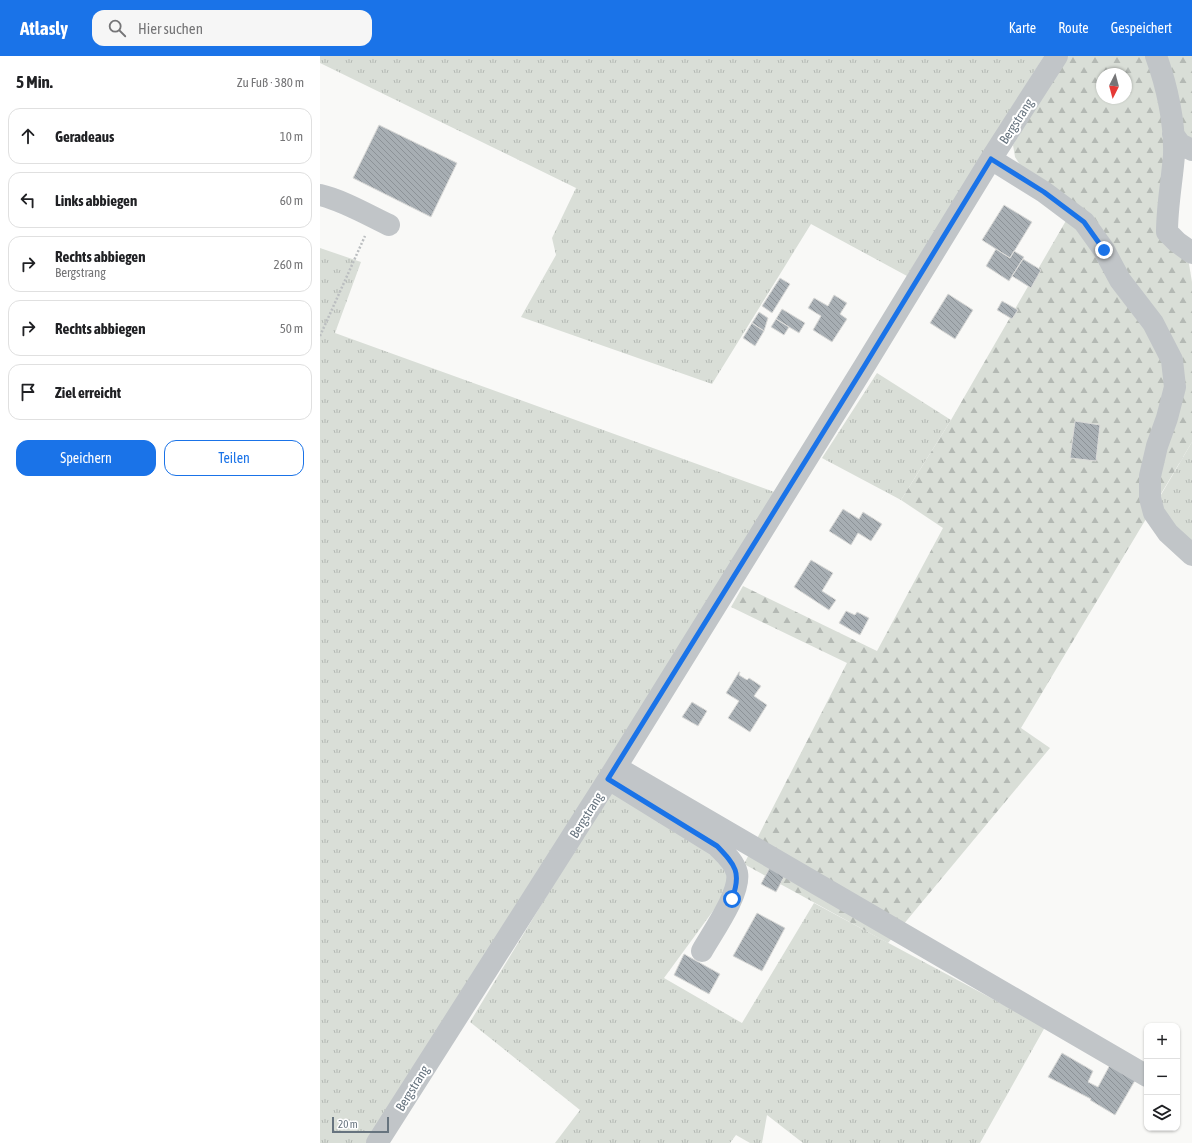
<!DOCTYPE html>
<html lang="de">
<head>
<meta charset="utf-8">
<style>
	:root { --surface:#fff; --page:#f6f6f6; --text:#202124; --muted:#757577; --line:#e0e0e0; --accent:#1a73e8 }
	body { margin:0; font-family:"Asap Condensed",sans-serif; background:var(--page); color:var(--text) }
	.controls { position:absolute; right:12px; bottom:12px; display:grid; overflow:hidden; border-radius:8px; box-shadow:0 1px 3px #0004 }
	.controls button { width:36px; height:36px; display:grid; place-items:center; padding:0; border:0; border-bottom:1px solid var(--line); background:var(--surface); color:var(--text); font:20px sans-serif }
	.compass { position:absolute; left:776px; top:12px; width:36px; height:36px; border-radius:50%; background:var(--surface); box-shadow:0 1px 3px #0004; rotate:186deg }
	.scale { position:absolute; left:12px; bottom:10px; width:57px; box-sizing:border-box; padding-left:4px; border:2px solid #67747f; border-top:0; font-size:11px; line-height:14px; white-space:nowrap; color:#67747f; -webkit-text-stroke:3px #fff; paint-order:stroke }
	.stop { position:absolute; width:12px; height:12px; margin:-9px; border:3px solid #1a73e8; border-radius:50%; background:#fff }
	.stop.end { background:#1a73e8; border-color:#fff; box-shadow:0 1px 4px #0008 }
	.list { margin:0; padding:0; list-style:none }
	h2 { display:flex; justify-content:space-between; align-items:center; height:52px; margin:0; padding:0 16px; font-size:17px }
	h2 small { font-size:13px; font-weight:400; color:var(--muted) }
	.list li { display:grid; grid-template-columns:26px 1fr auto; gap:12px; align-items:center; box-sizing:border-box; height:56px; margin:0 8px 8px; padding:0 8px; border:1px solid var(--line); border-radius:12px }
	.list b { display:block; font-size:15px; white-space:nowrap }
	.list p { margin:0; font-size:13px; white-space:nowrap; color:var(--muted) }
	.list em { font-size:13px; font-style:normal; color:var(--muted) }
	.actions { display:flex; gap:8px; padding:12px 16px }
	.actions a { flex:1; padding:9px 0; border:1px solid var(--accent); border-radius:12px; text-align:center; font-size:14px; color:var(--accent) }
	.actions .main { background:var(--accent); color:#fff }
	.icon { flex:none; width:22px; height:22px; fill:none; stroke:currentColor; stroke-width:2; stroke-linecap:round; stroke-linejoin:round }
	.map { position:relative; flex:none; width:872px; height:1087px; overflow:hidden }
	header { display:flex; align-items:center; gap:24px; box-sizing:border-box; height:56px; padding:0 20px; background:var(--accent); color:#fff }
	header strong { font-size:19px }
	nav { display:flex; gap:22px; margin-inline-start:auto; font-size:14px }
	.search { width:280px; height:36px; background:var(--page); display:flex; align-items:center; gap:10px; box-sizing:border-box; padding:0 14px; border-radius:12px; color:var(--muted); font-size:15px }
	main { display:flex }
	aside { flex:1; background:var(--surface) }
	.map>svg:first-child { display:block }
</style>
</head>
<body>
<header>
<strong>Atlasly</strong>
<div class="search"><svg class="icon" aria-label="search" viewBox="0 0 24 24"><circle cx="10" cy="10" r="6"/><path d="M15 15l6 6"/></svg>Hier suchen</div>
<nav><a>Karte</a><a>Route</a><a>Gespeichert</a></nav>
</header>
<main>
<aside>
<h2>5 Min.<small>Zu Fuß · 380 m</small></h2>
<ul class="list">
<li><svg class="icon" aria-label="ahead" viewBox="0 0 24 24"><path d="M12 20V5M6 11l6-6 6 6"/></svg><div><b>Geradeaus</b></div><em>10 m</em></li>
<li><svg class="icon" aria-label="left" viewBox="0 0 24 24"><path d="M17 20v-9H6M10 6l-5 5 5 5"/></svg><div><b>Links abbiegen</b></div><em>60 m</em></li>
<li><svg class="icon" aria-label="right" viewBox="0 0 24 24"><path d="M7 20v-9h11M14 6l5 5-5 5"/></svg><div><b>Rechts abbiegen</b><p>Bergstrang</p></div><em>260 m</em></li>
<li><svg class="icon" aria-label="right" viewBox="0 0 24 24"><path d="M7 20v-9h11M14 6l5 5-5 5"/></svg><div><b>Rechts abbiegen</b></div><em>50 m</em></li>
<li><svg class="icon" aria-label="arrive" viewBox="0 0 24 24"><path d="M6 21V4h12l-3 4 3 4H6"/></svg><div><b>Ziel erreicht</b></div></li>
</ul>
<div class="actions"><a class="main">Speichern</a><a>Teilen</a></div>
</aside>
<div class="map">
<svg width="872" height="1087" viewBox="0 0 872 1087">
	<defs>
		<pattern id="grass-tufts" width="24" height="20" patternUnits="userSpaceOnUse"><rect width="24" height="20" fill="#d9ded7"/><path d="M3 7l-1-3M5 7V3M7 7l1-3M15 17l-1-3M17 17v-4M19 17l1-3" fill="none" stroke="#b4b9b4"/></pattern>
		<pattern id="forest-firs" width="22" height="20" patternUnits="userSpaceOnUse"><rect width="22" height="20" fill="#d9ded7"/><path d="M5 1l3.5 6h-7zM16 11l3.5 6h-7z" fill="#b4b9b4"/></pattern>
		<pattern id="building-back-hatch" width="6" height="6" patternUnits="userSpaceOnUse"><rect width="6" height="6" fill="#a7aeb3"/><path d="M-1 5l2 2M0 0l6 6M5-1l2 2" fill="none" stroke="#8c9297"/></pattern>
	</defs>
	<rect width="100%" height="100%" fill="#f9f9f7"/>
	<path fill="url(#grass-tufts)" d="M 0,0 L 724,0 L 587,220 L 491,168 L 392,328 L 201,261 L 236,199 L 232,182 L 256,132 L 0,7 Z
		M 0,192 L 41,206 L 15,277 L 457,437 L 46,1087 L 0,1087 Z
		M 557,317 L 631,364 L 581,444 L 502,402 Z
		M 872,386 L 872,493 L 835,449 Z
		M 291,734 L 395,799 L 410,824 L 404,840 L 344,922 L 422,967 L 494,847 L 725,971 L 660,1087 L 483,1087 L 447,1059 L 442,1087 L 430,1087 L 416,1079 L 410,1087 L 235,1087 L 260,1054 L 150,966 Z"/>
	<path fill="url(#forest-firs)" fill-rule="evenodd" d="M 746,0 L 872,0 L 872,91 L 850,84 L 843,181 L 868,202 L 872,226 L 872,386 L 701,672 L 730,692 L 568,887 L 424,808 L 527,607 L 411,551 L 423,530 L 557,595 L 623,472 L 581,444 L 631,364 L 755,149 L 704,115 L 695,101 L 693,89 ZM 782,18 L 806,18 L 806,42 L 782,42 Z"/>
	<path fill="url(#building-back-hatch)" stroke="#dbdbd9" d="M 59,69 L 137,107 L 111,161 L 33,122 Z
		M 684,149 L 712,166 L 690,202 L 662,184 Z
		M 676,193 L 690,202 L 694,195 L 704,201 L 689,225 L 666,210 Z
		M 703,203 L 721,214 L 711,232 L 692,220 Z
		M 460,222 L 470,228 L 452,257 L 442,250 Z
		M 628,238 L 653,254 L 635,283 L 610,267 Z
		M 514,239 L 527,247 L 520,258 L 527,263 L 512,286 L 493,274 L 501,260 L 488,252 L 494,242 L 508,250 Z
		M 682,245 L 698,254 L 692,263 L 677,254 Z
		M 462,253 L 485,267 L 479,277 L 456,263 Z
		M 439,256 L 448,262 L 444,275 L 432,267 Z
		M 456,263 L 469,271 L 464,279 L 451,271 Z
		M 432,267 L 444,275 L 435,290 L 423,282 Z
		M 755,365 L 780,369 L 776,405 L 750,402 Z
		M 523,453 L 539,463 L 543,456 L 562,468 L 551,485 L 538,477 L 531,489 L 509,475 Z
		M 491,504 L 513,517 L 502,535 L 516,544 L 509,554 L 474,531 Z
		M 526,555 L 535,559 L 537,556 L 549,562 L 540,579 L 519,567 Z
		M 419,616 L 420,616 L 419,619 L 427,624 L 429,622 L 441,630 L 434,640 L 447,649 L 430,676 L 408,662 L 419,645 L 406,637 Z
		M 372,646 L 387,655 L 378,670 L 362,661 Z
		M 450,811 L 465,819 L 456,836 L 441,828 Z
		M 437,857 L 465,872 L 442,915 L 413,900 Z
		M 364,898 L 400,918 L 389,938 L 354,919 Z
		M 742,997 L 773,1015 L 768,1026 L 778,1031 L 791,1007 L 817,1021 L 795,1059 L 770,1044 L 771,1043 L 728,1021 Z"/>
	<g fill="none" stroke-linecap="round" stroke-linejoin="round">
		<path stroke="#bbbec0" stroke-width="2.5" stroke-dasharray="2 2" stroke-linecap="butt" d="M 0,280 L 45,180"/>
		<path stroke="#c1c5c8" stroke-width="22" d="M 836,0 C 847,30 855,67 854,99 C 852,125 847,150 847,176 L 857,186 L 872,197
			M 853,78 L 860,88 L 872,94
			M 671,103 L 724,136 L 764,166 L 784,194 L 800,224 L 833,267 L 852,304 L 855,331 L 847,362 L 837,390 L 830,420 L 830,442 L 834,457 L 848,477 L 872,499
			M 0,139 C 22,144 48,159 69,169
			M 296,711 L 827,1020
			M 295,727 L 397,790 C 404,797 414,805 417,817 C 421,837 392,877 382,895
			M 57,1087 L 296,711 L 545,309 L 671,103 L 737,0"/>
	</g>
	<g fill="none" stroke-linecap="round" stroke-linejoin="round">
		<path stroke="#1a73e8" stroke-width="5" d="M 412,843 C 422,816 415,809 397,790 L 288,723 L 545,309 L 671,103 L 724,136 L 764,166 L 784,194"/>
	</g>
	<g text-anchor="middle" stroke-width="4" stroke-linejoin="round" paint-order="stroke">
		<g font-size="13" fill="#67747f" stroke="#fff">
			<text transform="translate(696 65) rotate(-57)" y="5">Bergstrang</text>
			<text transform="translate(266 759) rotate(-58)" y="5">Bergstrang</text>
			<text transform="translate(92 1032) rotate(-58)" y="5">Bergstrang</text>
		</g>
	</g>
</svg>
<div class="controls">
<button>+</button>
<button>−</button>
<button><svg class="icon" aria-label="layers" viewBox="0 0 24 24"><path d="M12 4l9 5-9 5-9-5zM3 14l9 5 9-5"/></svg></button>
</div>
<svg class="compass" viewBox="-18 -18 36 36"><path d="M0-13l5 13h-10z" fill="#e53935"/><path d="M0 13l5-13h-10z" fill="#757577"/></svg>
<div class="scale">20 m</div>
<div class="stop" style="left:412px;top:843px"></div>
<div class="stop end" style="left:784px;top:194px"></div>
</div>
</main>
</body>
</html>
